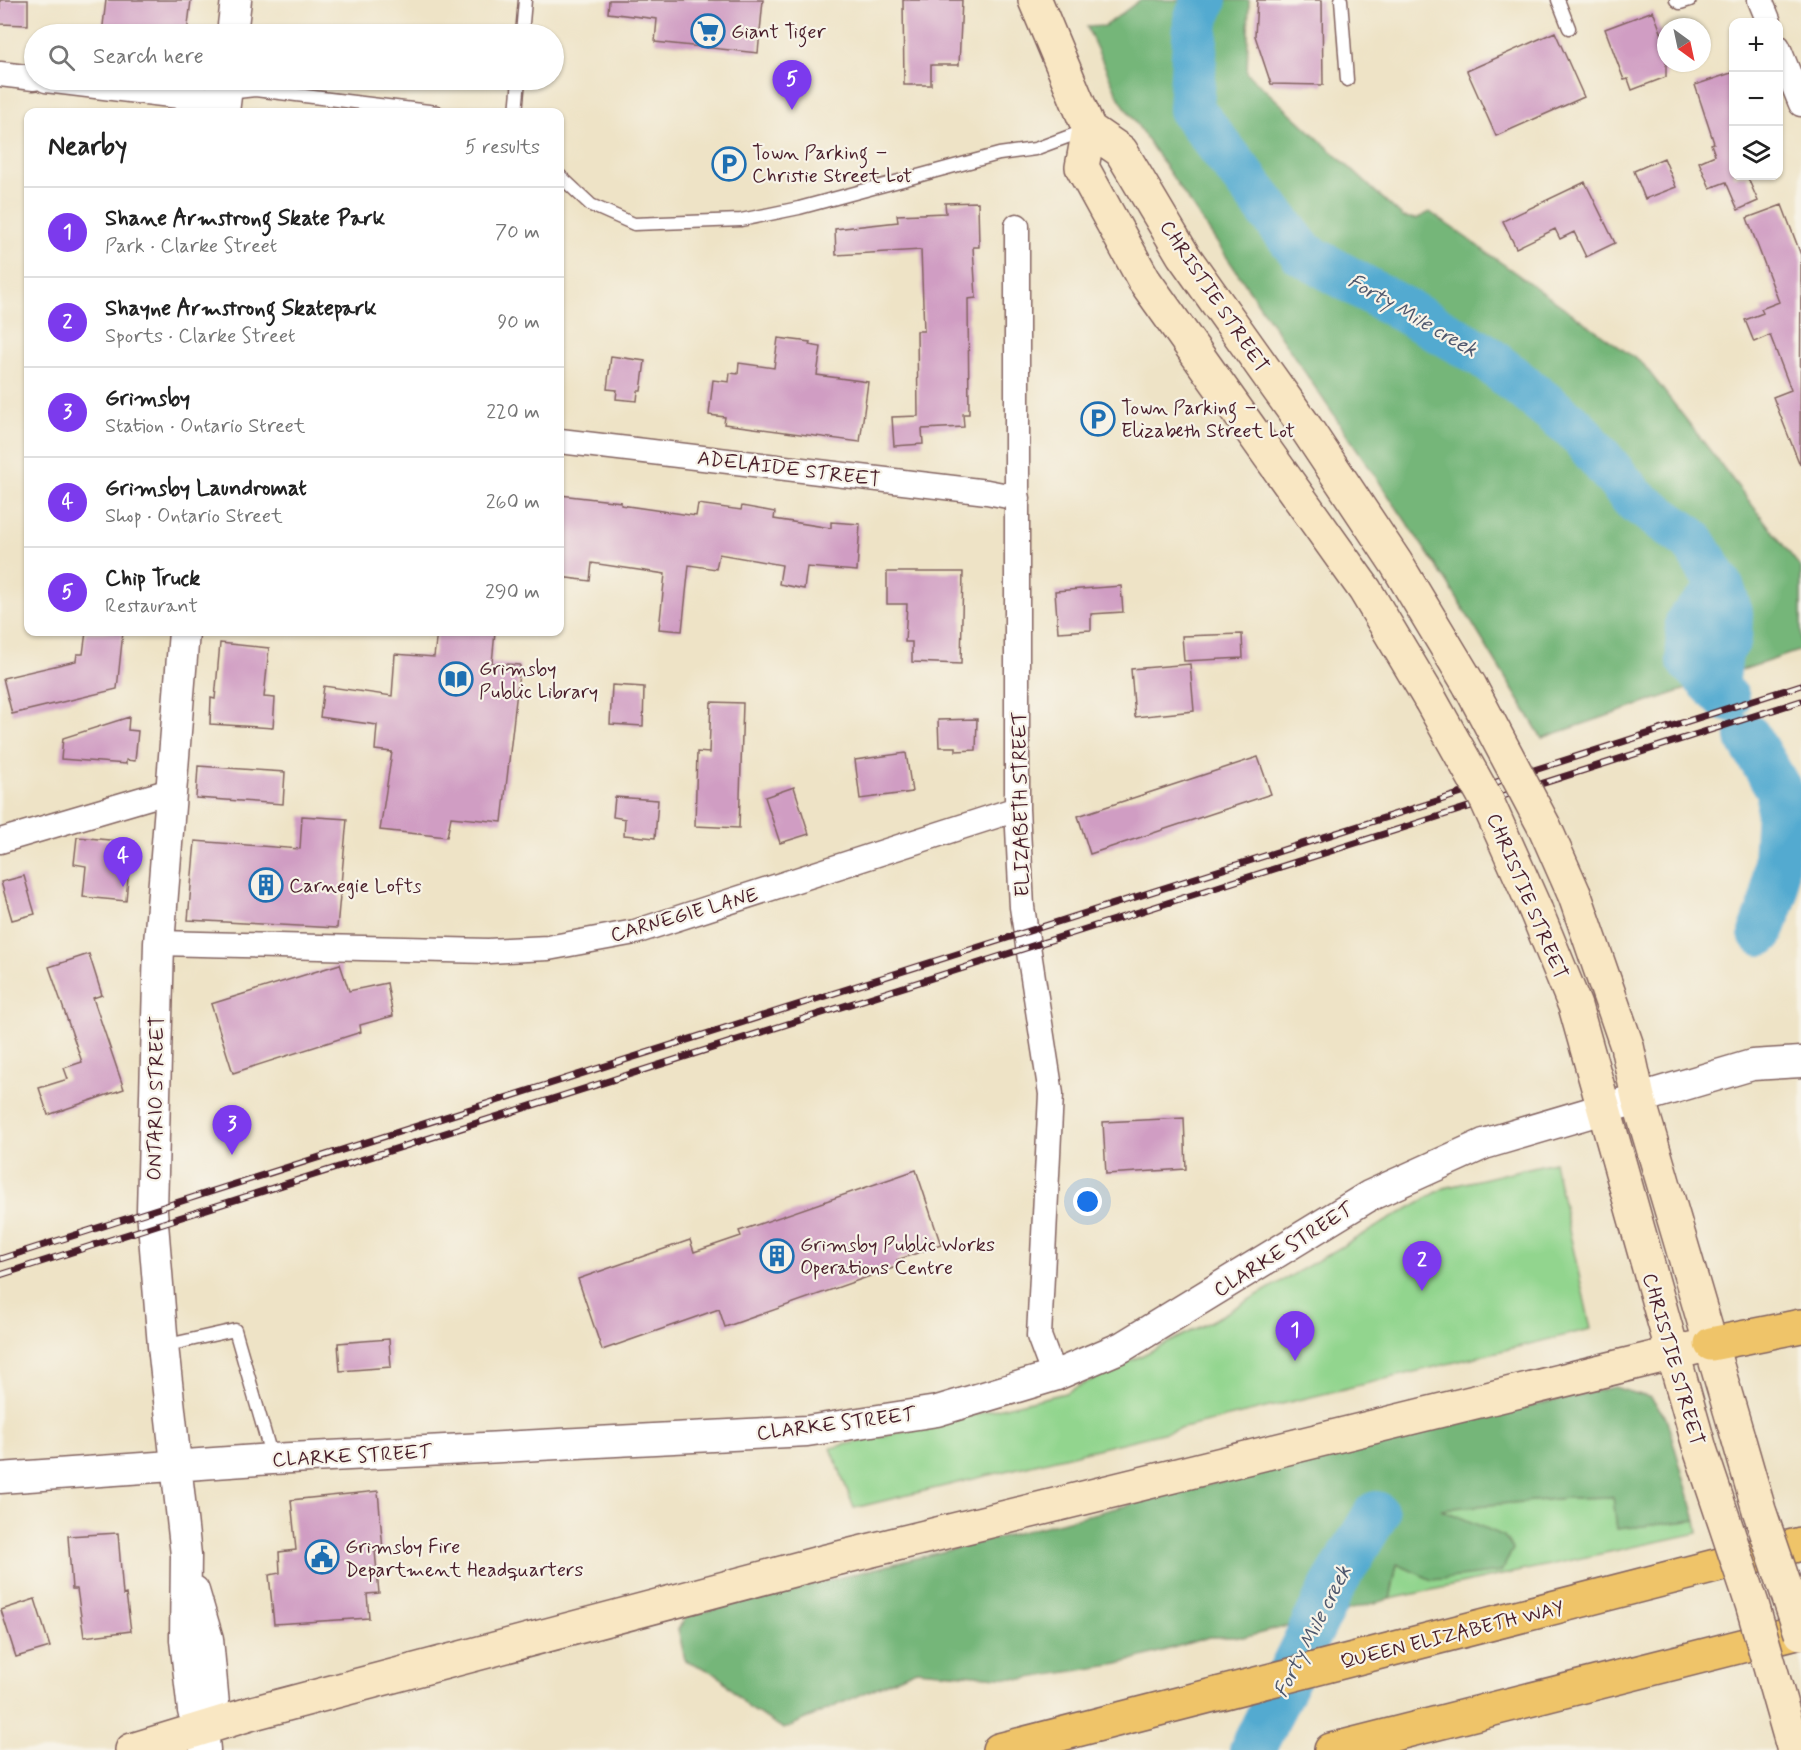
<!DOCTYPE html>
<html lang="en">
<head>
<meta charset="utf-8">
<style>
	:root { --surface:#fff; --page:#f2f2f2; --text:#222; --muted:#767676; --line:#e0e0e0; --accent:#7c3aed }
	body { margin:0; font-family:Mynerve,sans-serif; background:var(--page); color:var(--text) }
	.controls { position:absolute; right:18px; top:18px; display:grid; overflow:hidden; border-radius:12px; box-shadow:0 2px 4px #0004 }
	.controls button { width:54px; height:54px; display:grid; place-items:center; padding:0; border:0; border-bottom:2px solid var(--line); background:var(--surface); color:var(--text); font:30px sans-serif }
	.compass { position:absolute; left:1657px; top:18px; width:54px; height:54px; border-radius:50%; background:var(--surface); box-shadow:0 2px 4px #0004; rotate:147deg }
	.you { position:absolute; left:1088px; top:1202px; width:21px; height:21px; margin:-15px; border:4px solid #fff; border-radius:50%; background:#1a73e8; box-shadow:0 0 0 9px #1a73e833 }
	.badge { display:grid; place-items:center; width:39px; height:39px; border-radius:50%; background:var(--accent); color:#fff; font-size:20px; font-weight:700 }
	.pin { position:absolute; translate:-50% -50px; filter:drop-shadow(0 2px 3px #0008) }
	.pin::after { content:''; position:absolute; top:32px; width:21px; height:18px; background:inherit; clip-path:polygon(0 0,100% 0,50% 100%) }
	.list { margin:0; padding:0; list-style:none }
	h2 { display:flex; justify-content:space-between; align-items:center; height:78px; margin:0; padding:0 24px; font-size:26px }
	h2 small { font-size:20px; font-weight:400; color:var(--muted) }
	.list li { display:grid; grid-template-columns:39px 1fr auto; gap:18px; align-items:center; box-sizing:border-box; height:90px; padding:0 24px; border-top:2px solid var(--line) }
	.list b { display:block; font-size:22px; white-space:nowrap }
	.list p { margin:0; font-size:20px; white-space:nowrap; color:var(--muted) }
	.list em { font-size:20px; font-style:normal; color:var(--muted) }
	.icon { flex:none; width:33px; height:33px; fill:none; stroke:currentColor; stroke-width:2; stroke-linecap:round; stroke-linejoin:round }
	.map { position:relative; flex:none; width:1801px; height:1750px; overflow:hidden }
	.search { position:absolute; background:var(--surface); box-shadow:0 2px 4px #0004; left:24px; top:24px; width:540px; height:66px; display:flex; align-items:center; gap:15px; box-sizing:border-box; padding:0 21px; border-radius:33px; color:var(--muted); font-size:22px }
	.panel { position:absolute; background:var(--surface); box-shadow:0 2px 4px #0004; left:24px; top:108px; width:540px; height:528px; border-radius:12px }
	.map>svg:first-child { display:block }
</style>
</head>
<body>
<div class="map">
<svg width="1801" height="1750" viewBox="0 0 1801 1750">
	<rect width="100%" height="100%" fill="#f7f3e8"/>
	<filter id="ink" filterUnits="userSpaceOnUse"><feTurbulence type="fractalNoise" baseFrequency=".0167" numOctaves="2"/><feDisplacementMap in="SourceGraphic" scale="12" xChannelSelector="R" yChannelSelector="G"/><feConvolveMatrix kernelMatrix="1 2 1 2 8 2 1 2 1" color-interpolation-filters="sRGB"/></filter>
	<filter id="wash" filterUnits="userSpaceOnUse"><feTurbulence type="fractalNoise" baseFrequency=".008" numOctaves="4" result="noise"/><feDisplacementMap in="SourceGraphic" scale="24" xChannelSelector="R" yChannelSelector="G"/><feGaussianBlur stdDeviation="1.35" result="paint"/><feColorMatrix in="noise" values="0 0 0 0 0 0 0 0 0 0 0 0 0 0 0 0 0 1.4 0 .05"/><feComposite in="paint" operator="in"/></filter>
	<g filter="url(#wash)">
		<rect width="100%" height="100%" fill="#eee3c6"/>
		<path fill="#92d58e" stroke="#6e7a5c" stroke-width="1.5" d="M 1554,1162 L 1591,1329 L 854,1508 L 831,1448 L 1065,1393 L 1212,1321 L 1444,1188 Z
			M 1614,1497 L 1617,1529 L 1696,1520 L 1698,1533 L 1390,1599 L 1397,1564 L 1432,1580 L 1439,1509 L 1568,1498 Z"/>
		<path fill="#75b679" stroke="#606a52" stroke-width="1.5" d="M 1140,0 L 1249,0 L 1247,73 L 1403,217 L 1416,219 L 1430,212 L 1643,364 L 1801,568 L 1801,650 L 1542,738 L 1447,582 L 1119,98 L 1087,27 L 1105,26 Z
			M 1614,1387 L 1651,1398 L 1666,1417 L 1696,1520 L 1617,1529 L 1613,1497 L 1568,1498 L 1441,1509 L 1504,1536 L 1513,1549 L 1501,1572 L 1432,1580 L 1397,1564 L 1390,1599 L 1246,1637 L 1209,1637 L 1119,1664 L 1023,1679 L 916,1670 L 784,1729 L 749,1708 L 717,1674 L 685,1660 L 678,1629 L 687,1616 L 1394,1438 Z"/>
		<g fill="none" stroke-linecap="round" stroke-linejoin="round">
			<path stroke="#53aad0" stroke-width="46" d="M 1204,0 L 1196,20 L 1191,109 L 1302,253 L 1482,354 L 1576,429 L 1634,499 L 1692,540 L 1722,589 L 1688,622 L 1689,660 L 1727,699
				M 1716,688 L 1720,652 L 1729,638 L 1730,613 L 1722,589
				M 1748,737 L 1780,791 L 1774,898 L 1761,933
				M 1252,1750 L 1333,1586 L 1376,1514"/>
		</g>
		<g id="blocks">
			<path fill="#d09dc3" d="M 0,0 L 28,0 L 28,25 L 0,24 Z
				M 106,0 L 191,0 L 187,34 L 102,34 Z
				M 609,0 L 763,0 L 758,53 L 655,42 L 657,19 L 608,13 Z
				M 903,0 L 962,0 L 959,65 L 931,65 L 931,85 L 904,85 Z
				M 1257,0 L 1322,0 L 1323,85 L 1271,84 L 1255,36 Z
				M 1653,11 L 1666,45 L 1666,77 L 1632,90 L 1628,79 L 1624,80 L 1605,29 Z
				M 1555,32 L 1584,97 L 1496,136 L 1467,71 Z
				M 1734,72 L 1734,176 L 1747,176 L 1758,201 L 1738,210 L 1726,182 L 1710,188 L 1699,162 L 1715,155 L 1711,144 L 1714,143 L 1695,85 Z
				M 1664,158 L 1676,187 L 1645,199 L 1634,171 Z
				M 1585,182 L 1615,243 L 1586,257 L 1574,232 L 1560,239 L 1555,229 L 1516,248 L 1503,221 Z
				M 978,202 L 979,247 L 973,247 L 976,298 L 968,299 L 969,414 L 963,414 L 964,427 L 922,429 L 923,444 L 894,446 L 892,417 L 918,416 L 917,331 L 924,331 L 921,250 L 836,255 L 835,229 L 898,222 L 897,215 L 946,213 L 945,203 Z
				M 1782,205 L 1801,255 L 1800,465 L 1773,397 L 1791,390 L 1770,335 L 1754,342 L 1745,320 L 1763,313 L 1761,309 L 1779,302 L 1747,218 Z
				M 778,338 L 810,342 L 809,345 L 821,347 L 817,375 L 868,382 L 860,442 L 724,424 L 725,417 L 709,415 L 713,380 L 729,382 L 730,373 L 738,374 L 739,363 L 774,368 Z
				M 611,356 L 645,361 L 641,391 L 638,391 L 637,401 L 616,399 L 617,390 L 607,389 Z
				M 560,495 L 621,502 L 621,505 L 696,516 L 698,504 L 741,510 L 742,506 L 775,512 L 774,519 L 831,528 L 831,522 L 860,524 L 857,571 L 807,567 L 804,589 L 779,584 L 782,565 L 719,554 L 716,569 L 689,565 L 682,631 L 659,629 L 665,574 L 592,563 L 590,581 L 560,577 Z
				M 887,572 L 963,572 L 961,664 L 912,662 L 912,642 L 905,642 L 907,604 L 887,604 Z
				M 1121,586 L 1123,612 L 1091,614 L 1091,630 L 1058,632 L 1055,591 Z
				M 86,632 L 123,632 L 117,689 L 12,714 L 3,678 L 76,661 L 77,654 L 83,654 Z
				M 437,632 L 495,632 L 492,663 L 520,665 L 502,822 L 451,817 L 447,837 L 380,830 L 392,752 L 375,750 L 377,725 L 320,717 L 324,686 L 392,696 L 395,654 L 434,657 Z
				M 1242,634 L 1243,658 L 1184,661 L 1182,636 Z
				M 220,643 L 269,648 L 264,697 L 275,698 L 273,728 L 210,724 L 211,698 L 215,699 Z
				M 1190,664 L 1194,711 L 1135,717 L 1131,669 Z
				M 612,685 L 644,687 L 643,726 L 610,724 Z
				M 711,702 L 743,703 L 739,828 L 695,826 L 697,752 L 709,753 Z
				M 129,717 L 128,730 L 138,731 L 135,761 L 126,760 L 126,764 L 61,759 L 63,738 Z
				M 977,719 L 976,750 L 956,751 L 956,747 L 939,747 L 938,720 Z
				M 906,753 L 912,792 L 860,799 L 855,760 Z
				M 1258,757 L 1271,794 L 1090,854 L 1078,816 Z
				M 198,766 L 285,772 L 283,804 L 196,798 Z
				M 794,787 L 809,834 L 780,843 L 765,797 Z
				M 615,797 L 658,800 L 655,838 L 624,835 L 625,819 L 613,817 Z
				M 302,816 L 347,819 L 337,928 L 188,920 L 195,841 L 300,849 Z
				M 77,837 L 131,842 L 126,901 L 83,897 L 86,866 L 74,864 Z
				M 24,876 L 35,914 L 12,920 L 1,882 Z
				M 89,954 L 102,995 L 93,998 L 124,1089 L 48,1115 L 39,1088 L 68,1079 L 64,1068 L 82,1062 L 49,967 Z
				M 340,964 L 349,991 L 387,983 L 393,1016 L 360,1025 L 361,1032 L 233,1073 L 211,1004 Z
				M 1184,1118 L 1186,1169 L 1106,1174 L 1103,1122 Z
				M 916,1170 L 941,1245 L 897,1260 L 899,1266 L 725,1327 L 719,1309 L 602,1350 L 578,1279 L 690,1240 L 694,1252 L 741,1236 L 739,1231 Z
				M 389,1339 L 391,1367 L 340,1371 L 338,1343 Z
				M 378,1491 L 383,1550 L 375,1551 L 379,1593 L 367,1594 L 369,1618 L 274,1624 L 269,1575 L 280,1573 L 279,1552 L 296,1550 L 291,1500 Z
				M 118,1533 L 123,1595 L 126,1594 L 131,1631 L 84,1637 L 77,1589 L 72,1589 L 68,1536 Z
				M 35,1599 L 50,1647 L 16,1657 L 1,1610 Z"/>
		</g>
	</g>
	<g filter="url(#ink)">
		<use href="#blocks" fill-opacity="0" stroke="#836461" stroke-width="1.5"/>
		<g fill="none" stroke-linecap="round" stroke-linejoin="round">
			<defs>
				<path id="service" d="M 1341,0 L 1347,80
					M 1558,0 L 1569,28
					M 1676,0 L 1680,3 L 1690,0
					M 522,34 L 525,0
					M 228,93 L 255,90 L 437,112
					M 516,112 L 519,80
					M 560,176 L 591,205 L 634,224 L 741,220 L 799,208 L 999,154 L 1035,149 L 1086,130
					M 163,1346 L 235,1330 L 272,1458"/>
				<path id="minor" d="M 1760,0 L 1769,22
					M 1778,47 L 1801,104
					M 0,74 L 34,78
					M 46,80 L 204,99 L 227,93
					M 1017,226 L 1017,809 L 1022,907 L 1051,1094 L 1039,1336 L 1054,1376
					M 560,441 L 987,492 L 1018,498
					M 0,841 L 170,791
					M 159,943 L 488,951 L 548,948 L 635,932 L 1017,809"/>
				<path id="tertiary" d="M 232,34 L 236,0
					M 224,112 L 228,80
					M 184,632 L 159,943 L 152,1211 L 163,1346 L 186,1555 L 185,1640 L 193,1711 L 203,1728 L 205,1750
					M 0,1478 L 272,1459 L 807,1431 L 937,1411 L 1054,1376 L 1122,1347 L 1369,1196 L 1484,1144 L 1752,1065 L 1801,1062
					M 194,1591 L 208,1639 L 214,1705 L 203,1728"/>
				<path id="secondary" d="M 1035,0 L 1089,129 L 1082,167 L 1144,280 L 1365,590 L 1430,699
					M 1089,129 L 1121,151 L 1183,255 L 1306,428 L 1396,563 L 1470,686
					M 1575,896 L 1627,1046 L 1638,1097 L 1738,1437
					M 1536,911 L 1575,1006 L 1700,1449
					M 132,1750 L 253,1713 L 823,1562 L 1711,1344"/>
				<path id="motorway" d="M 1711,1344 L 1801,1326
					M 999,1750 L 1801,1544
					M 1331,1750 L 1801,1631"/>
			</defs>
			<use href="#service" stroke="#836461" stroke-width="15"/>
			<use href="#minor" stroke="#836461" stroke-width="27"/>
			<use href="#tertiary" stroke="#836461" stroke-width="33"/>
			<use href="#secondary" stroke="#836461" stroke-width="36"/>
			<use href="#motorway" stroke="#836461" stroke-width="36"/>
			<use href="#service" stroke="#fff" stroke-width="12"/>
			<use href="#minor" stroke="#fff" stroke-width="24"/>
			<use href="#tertiary" stroke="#fff" stroke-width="30"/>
			<use href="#secondary" stroke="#f9e7c3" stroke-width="33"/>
			<use href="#motorway" stroke="#efc469" stroke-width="33"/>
			<defs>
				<path id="rail" d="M 0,1259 L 1801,685
					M 0,1275 L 1801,701"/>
			</defs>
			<use href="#rail" stroke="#4a1f2b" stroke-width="7"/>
			<use href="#rail" stroke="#f7f3e8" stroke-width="4.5" stroke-dasharray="14" stroke-linecap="butt"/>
			<defs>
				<path id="secondary-bridge" d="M 1470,686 L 1545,828 L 1575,896
					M 1430,699 L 1487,801 L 1536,911
					M 1738,1437 L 1759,1510 L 1801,1633
					M 1700,1449 L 1752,1604 L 1793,1747"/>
			</defs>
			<use href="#secondary-bridge" stroke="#836461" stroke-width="36" stroke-linecap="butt"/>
			<use href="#secondary-bridge" stroke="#f9e7c3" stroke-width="33"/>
		</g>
	</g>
	<defs>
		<symbol id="supermarket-ring" viewBox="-11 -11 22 22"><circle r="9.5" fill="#f7f3e8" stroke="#1f6fb2" stroke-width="1.5"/><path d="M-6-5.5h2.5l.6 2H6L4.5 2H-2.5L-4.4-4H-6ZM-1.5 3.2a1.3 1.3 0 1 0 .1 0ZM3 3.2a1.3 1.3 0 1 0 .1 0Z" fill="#1f6fb2"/></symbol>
		<symbol id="parking-ring" viewBox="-11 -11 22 22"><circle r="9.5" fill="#f7f3e8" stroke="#1f6fb2" stroke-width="1.5"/><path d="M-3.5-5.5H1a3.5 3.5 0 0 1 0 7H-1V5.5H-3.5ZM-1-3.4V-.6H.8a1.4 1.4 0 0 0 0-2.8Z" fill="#1f6fb2"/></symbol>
		<symbol id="library-ring" viewBox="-11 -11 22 22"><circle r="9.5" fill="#f7f3e8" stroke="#1f6fb2" stroke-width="1.5"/><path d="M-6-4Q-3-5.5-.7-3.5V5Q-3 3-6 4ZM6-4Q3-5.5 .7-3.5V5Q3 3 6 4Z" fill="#1f6fb2"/></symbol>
		<symbol id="building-ring" viewBox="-11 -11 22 22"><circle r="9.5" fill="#f7f3e8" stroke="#1f6fb2" stroke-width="1.5"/><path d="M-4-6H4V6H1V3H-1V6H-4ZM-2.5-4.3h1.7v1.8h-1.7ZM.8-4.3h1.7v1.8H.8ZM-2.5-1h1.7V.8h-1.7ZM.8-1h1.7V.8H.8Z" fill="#1f6fb2"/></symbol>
		<symbol id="civic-ring" viewBox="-11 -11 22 22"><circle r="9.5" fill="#f7f3e8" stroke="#1f6fb2" stroke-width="1.5"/><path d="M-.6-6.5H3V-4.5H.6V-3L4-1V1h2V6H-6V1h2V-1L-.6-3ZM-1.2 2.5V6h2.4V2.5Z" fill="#1f6fb2"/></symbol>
	</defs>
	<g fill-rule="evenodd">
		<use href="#supermarket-ring" x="689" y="12" width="38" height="38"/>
		<use href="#parking-ring" x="710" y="145" width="38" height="38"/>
		<use href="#parking-ring" x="1079" y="400" width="38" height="38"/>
		<use href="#library-ring" x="437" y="660" width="38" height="38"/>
		<use href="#building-ring" x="247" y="866" width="38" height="38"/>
		<use href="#building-ring" x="758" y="1237" width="38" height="38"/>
		<use href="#civic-ring" x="303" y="1538" width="38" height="38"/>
	</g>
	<g text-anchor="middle" stroke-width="4.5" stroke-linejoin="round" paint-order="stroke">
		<g font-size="20" fill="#4a1f2b" stroke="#f7f3e8" text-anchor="start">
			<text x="731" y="38">Giant Tiger</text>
			<text x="752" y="159">Town Parking –<tspan x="752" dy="23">Christie Street Lot</tspan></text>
			<text x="1121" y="414">Town Parking –<tspan x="1121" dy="23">Elizabeth Street Lot</tspan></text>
			<text x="479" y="675">Grimsby<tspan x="479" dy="23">Public Library</tspan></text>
			<text x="289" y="892">Carnegie Lofts</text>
			<text x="800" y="1251">Grimsby Public Works<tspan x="800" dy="23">Operations Centre</tspan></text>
			<text x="345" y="1553">Grimsby Fire<tspan x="345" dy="23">Department Headquarters</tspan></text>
		</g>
		<g font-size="20" fill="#4a1f2b" stroke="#f7f3e8">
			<text transform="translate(1215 296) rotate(56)" y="7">CHRISTIE STREET</text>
			<text transform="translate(789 468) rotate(7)" y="7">ADELAIDE STREET</text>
			<text transform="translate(1020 804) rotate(-91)" y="7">ELIZABETH STREET</text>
			<text transform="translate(1528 896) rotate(67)" y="7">CHRISTIE STREET</text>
			<text transform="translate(684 914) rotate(-16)" y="7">CARNEGIE LANE</text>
			<text transform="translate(155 1098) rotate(-89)" y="7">ONTARIO STREET</text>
			<text transform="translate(1283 1249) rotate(-32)" y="7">CLARKE STREET</text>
			<text transform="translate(1674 1359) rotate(74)" y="7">CHRISTIE STREET</text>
			<text transform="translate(836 1423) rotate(-7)" y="7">CLARKE STREET</text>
			<text transform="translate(352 1455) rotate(-3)" y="7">CLARKE STREET</text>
			<text transform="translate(1452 1634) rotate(-14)" y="7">QUEEN ELIZABETH WAY</text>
		</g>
		<g font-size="21" font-style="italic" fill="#4e576d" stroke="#f7f3e8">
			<text transform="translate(1413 315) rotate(30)" y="7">Forty Mile creek</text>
			<text transform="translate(1312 1631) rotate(-63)" y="7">Forty Mile creek</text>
		</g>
	</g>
</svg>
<div class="controls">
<button>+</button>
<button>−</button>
<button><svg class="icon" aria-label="layers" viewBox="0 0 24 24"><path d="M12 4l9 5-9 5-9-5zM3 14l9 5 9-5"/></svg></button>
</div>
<svg class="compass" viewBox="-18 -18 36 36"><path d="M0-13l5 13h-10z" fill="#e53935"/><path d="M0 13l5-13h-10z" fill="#767676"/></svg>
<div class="you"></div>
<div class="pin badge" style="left:1295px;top:1361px">1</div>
<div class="pin badge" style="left:1422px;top:1291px">2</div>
<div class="pin badge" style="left:232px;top:1155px">3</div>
<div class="pin badge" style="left:123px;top:887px">4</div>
<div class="pin badge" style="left:792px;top:110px">5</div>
<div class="search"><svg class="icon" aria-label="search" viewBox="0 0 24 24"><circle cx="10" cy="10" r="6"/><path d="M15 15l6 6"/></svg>Search here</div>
<section class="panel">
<h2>Nearby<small>5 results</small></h2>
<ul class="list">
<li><span class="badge">1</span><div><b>Shane Armstrong Skate Park</b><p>Park · Clarke Street</p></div><em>70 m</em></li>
<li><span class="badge">2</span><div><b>Shayne Armstrong Skatepark</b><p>Sports · Clarke Street</p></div><em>90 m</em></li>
<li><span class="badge">3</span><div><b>Grimsby</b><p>Station · Ontario Street</p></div><em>220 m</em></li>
<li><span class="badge">4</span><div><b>Grimsby Laundromat</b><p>Shop · Ontario Street</p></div><em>260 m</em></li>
<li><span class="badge">5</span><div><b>Chip Truck</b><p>Restaurant</p></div><em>290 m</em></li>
</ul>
</section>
</div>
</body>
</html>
